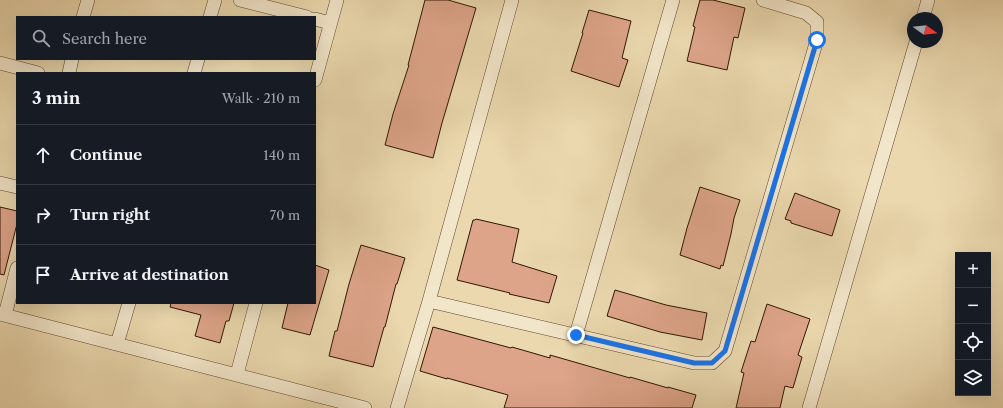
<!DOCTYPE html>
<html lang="en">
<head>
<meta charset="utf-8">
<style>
	:root { --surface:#171b24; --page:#242831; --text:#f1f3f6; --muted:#9ea1a6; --line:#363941 }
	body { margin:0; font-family:"Libre Caslon Text",serif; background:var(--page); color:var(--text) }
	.controls { position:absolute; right:12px; bottom:12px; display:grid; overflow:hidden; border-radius:0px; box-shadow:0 4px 16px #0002 }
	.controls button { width:36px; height:36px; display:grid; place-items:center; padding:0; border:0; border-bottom:1px solid var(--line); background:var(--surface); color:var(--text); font:20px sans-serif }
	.compass { position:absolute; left:907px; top:12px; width:36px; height:36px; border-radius:50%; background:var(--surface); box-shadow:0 4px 16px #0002; rotate:105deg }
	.stop { position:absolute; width:12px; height:12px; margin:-9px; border:3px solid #1a73e8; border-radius:50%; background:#fff }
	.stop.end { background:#1a73e8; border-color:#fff; box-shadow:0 1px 4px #0008 }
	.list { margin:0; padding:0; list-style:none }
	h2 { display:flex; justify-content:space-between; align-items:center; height:52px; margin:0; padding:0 16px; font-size:17px }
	h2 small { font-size:13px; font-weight:400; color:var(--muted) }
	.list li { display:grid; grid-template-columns:26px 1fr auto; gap:12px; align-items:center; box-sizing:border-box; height:60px; padding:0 16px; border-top:1px solid var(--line) }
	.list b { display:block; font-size:15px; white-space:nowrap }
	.list em { font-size:13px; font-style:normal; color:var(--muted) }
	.icon { flex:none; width:22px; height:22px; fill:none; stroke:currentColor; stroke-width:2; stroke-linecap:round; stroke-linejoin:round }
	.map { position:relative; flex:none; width:1003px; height:408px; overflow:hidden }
	.search { position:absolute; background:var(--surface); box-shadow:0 4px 16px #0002; left:16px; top:16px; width:300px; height:44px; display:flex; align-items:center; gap:10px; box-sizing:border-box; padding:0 14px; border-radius:0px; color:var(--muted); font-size:15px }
	.panel { position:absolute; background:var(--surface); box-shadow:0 4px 16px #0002; left:16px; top:72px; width:300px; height:232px; border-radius:0px }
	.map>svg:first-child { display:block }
</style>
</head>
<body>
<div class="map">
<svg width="1003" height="408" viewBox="0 0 1003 408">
	<rect width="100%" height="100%" fill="#ebd8ae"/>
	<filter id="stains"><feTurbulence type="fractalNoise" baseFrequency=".005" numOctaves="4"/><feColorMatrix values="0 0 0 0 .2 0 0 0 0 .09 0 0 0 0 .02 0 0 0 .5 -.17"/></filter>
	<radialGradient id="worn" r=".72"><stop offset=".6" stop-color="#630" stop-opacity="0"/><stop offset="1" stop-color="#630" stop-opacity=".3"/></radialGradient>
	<path fill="#dda489" stroke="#301605" d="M 425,0 L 448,0 L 476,8 L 442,123 L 433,158 L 385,145 L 393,114 L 409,65 L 408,65 Z
		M 700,0 L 713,0 L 745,8 L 738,38 L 734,37 L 727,70 L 687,61 L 695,27 L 693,26 Z
		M 589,10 L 631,21 L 622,58 L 628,60 L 619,87 L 571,71 L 583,33 L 582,33 Z
		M 700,187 L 740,200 L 734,218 L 731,234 L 723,266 L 721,265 L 720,269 L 680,255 L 687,228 Z
		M 795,193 L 840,210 L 832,236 L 791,223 L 791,221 L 785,219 Z
		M 0,207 L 17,211 L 17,224 L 4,275 L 0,274 Z
		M 476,219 L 519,229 L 512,262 L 557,276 L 549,303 L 509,294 L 510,293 L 457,280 L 473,220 L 475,220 Z
		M 361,245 L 405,258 L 397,284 L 396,284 L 385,327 L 384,327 L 373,367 L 329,356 L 335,331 L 337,331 L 349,284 Z
		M 315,265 L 329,270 L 310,335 L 282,328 L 288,303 L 315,303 Z
		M 615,290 L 666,305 L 707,313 L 702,340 L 660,332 L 607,316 Z
		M 171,303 L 234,303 L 229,321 L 226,321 L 220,343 L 195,336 L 201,315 L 170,307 Z
		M 767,304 L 810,319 L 798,355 L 802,357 L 793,388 L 785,386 L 780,408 L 736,408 L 744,373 L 741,372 L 751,341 L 755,342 Z
		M 433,327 L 511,348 L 512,347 L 550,358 L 550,355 L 630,378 L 630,377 L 668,388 L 668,387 L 696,395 L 692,408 L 504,408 L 508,395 L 447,378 L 447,379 L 420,371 Z"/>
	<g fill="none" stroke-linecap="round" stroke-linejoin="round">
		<defs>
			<path id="street" d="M 240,0 L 307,17
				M 83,17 L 88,0
				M 210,17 L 215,0
				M 923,18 L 928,0
				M 315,19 L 330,23
				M 0,63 L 38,73
				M 69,73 L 72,59
				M 194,73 L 198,59
				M 315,80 L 337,0
				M 0,183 L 17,187
				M 429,301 L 694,363 L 712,363 L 725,351 L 817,40 L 817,22 L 806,13 L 763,0
				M 0,314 L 365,408
				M 5,315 L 17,268
				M 576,335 L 673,0
				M 117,344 L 129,303
				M 237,374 L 256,303
				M 397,408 L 429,301 L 512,0
				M 809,408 L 916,42"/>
		</defs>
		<use href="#street" stroke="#5f462f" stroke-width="14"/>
		<use href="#street" stroke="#f2e6ca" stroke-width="13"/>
	</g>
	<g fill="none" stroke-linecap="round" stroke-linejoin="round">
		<path stroke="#1a73e8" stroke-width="5" d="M 576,335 L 694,363 L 712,363 L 725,351 L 817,40"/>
	</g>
	<rect width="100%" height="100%" filter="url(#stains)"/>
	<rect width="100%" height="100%" fill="url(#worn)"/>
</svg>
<div class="controls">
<button>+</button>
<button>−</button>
<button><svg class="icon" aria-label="locate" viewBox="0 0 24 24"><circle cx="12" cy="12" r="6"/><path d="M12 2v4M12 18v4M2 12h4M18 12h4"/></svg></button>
<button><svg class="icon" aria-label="layers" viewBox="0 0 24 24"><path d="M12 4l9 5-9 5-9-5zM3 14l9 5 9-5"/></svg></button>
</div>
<svg class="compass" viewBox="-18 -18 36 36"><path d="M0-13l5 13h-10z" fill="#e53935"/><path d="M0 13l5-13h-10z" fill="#9ea1a6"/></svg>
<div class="stop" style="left:817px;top:40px"></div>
<div class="stop end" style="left:576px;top:335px"></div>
<div class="search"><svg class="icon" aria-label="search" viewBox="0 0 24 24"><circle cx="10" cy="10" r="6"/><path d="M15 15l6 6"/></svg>Search here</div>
<section class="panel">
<h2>3 min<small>Walk · 210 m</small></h2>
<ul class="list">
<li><svg class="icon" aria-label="ahead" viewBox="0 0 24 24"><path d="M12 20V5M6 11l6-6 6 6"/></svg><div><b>Continue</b></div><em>140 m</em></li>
<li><svg class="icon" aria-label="right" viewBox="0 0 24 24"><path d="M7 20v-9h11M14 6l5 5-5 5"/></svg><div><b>Turn right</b></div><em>70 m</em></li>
<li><svg class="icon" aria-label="arrive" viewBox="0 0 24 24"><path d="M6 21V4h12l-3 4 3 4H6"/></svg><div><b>Arrive at destination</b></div></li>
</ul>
</section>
</div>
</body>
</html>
